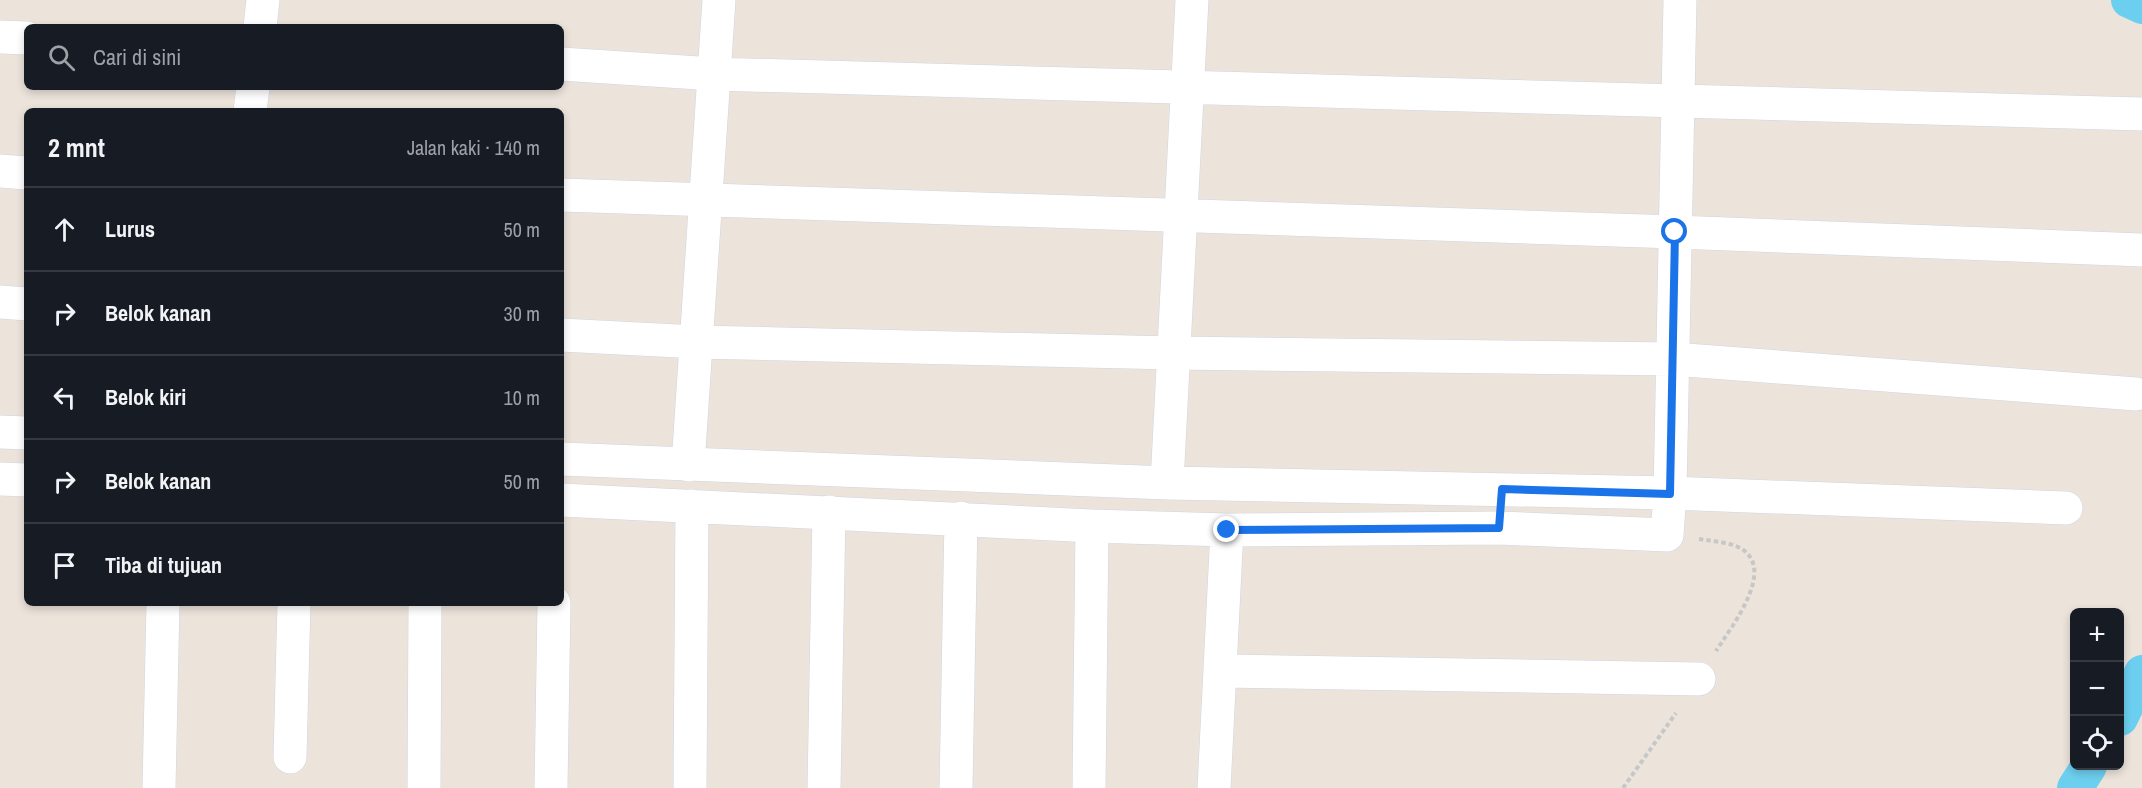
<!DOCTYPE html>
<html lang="id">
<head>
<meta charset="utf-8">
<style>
	:root { --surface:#171b24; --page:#242831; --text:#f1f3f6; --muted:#9ea1a6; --line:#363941 }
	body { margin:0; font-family:"Archivo Narrow",sans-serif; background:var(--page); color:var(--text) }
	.controls { position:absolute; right:18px; bottom:18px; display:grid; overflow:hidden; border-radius:9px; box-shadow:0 3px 9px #0003 }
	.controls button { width:54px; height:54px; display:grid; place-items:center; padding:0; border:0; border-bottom:2px solid var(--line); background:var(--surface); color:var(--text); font:30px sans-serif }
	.stop { position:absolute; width:18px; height:18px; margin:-14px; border:4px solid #1a73e8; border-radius:50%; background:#fff }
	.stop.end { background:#1a73e8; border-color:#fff; box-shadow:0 2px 6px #0008 }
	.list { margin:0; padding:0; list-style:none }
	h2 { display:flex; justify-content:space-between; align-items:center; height:78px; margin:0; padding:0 24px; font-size:26px }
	h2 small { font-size:20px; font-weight:400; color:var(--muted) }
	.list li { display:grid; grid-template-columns:39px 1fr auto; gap:18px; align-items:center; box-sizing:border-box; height:84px; padding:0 24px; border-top:2px solid var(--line) }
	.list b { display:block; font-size:22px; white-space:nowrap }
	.list em { font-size:20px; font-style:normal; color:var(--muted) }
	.icon { flex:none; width:33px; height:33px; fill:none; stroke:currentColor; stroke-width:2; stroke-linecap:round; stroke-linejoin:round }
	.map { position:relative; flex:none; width:2142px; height:788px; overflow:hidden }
	.search { position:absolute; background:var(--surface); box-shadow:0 3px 9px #0003; left:24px; top:24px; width:540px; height:66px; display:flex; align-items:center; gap:15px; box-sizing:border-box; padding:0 21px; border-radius:9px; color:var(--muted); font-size:22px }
	.panel { position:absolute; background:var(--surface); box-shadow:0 3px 9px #0003; left:24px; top:108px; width:540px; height:498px; border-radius:9px }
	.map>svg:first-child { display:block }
</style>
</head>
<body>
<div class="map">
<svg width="2142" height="788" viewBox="0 0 2142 788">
	<rect width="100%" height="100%" fill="#ece4db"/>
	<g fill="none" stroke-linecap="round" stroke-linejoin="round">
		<path stroke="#6dcfef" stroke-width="36" d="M 2129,0 L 2142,6
			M 2120,718 L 2142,673
			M 2075,788 L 2089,766"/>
		<defs>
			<path id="minor" d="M 260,27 L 263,0
				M 0,37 L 27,38
				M 561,64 L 714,74 L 2142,114
				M 250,111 L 253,87
				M 0,171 L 27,173
				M 561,195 L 1675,232 L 2142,250
				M 0,302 L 27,304
				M 561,335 L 697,342 L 1173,353 L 1673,359 L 2136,394
				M 0,432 L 27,433
				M 561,459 L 1167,483 L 1670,493 L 2066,508
				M 688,465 L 719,0
				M 0,479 L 27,480
				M 1167,483 L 1192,0
				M 561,500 L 1092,526 L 1227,530 L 1499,528 L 1667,535 L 1670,493 L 1680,0
				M 1220,671 L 1699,679
				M 290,757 L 294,603
				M 159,788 L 163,603
				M 424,788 L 425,603
				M 551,788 L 554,603
				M 690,788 L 692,506
				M 824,788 L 829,512
				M 956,788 L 961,518
				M 1089,788 L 1092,526
				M 1214,788 L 1227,530"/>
		</defs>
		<use href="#minor" stroke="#d0d4e2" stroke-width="34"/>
		<path stroke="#c7c7c7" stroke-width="4" stroke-dasharray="4.5 3" stroke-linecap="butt" d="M 1699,539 C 1711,541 1725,542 1736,546 C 1781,565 1731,627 1716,651
			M 1623,788 L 1676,713"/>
		<use href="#minor" stroke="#fff" stroke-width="33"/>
	</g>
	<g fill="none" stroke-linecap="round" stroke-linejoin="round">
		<path stroke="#1a73e8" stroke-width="8" d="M 1227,530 L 1499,528 L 1502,489 L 1670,494 L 1675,232"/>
	</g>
</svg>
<div class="controls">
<button>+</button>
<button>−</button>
<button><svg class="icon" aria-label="locate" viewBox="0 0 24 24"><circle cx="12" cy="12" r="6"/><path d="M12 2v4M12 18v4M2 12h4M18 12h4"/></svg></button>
</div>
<div class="stop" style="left:1675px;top:232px"></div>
<div class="stop end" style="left:1227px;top:530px"></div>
<div class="search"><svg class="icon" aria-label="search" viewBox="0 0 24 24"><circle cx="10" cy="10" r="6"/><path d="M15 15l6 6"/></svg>Cari di sini</div>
<section class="panel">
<h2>2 mnt<small>Jalan kaki · 140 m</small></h2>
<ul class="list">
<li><svg class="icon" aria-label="ahead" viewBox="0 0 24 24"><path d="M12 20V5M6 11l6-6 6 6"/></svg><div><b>Lurus</b></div><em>50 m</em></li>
<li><svg class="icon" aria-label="right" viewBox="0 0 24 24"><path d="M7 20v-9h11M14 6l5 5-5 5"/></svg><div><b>Belok kanan</b></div><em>30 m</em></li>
<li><svg class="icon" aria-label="left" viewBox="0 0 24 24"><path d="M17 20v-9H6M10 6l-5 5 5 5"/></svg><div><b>Belok kiri</b></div><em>10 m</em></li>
<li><svg class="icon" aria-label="right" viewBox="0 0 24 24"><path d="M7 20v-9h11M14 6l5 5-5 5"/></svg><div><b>Belok kanan</b></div><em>50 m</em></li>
<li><svg class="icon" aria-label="arrive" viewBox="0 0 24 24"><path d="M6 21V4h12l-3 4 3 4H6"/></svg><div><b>Tiba di tujuan</b></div></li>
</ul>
</section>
</div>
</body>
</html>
